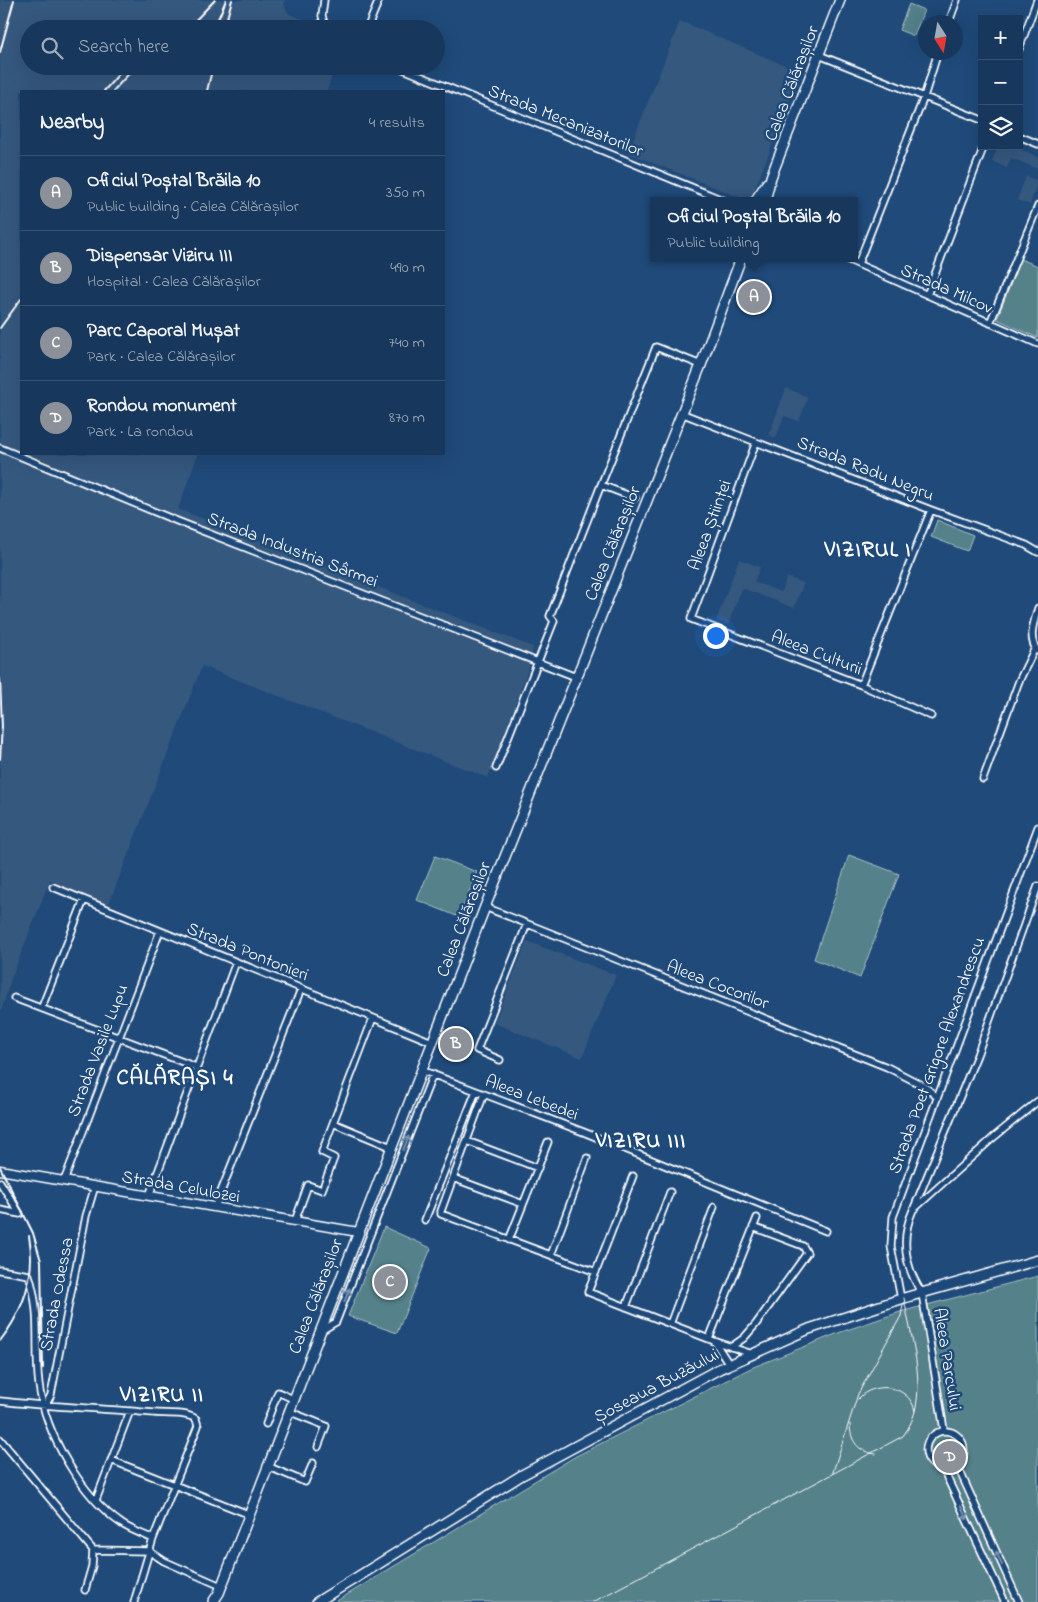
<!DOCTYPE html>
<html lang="en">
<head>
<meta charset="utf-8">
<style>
	:root { --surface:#17385c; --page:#244365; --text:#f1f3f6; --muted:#9eacbb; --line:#365272; --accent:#8c9099 }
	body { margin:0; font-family:"Indie Flower",sans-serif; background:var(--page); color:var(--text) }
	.controls { position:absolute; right:15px; top:15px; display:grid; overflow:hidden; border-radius:0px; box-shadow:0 5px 20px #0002 }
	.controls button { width:45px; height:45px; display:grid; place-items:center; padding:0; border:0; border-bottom:1px solid var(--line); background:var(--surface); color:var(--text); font:25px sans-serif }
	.compass { position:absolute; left:918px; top:15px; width:45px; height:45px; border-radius:50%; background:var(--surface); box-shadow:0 5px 20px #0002; rotate:169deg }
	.you { position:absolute; left:715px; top:635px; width:18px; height:18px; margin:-12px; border:4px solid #fff; border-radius:50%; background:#1a73e8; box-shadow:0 0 0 8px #1a73e833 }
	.badge { display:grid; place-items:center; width:32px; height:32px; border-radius:50%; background:var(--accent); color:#fff; font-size:16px; font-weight:700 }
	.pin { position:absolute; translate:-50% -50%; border:2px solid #fff; box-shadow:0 1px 5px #0006 }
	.popup { position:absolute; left:650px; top:197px; width:208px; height:65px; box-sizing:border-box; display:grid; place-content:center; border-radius:0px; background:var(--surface); filter:drop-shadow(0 1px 4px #0005); font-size:16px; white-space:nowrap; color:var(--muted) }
	.popup b { font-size:19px; color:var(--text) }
	.popup::after { content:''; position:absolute; left:50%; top:100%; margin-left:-10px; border:10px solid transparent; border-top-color:var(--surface) }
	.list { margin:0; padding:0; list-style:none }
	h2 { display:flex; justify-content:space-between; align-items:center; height:65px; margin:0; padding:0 20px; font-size:21px }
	h2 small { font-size:16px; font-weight:400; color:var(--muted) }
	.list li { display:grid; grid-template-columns:32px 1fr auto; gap:15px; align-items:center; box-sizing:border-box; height:75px; padding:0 20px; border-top:1px solid var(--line) }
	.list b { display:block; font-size:19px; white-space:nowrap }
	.list p { margin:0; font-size:16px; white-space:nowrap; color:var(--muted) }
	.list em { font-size:16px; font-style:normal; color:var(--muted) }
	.icon { flex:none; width:28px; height:28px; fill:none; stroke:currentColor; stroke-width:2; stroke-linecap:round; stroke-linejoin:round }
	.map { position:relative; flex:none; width:1038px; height:1602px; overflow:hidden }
	.search { position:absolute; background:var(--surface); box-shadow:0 5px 20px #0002; left:20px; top:20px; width:425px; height:55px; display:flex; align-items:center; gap:12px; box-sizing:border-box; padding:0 18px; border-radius:28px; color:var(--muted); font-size:19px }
	.panel { position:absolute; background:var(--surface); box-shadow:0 5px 20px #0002; left:20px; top:90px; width:425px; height:365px; border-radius:0px }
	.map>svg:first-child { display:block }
</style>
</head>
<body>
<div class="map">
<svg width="1038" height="1602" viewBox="0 0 1038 1602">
	<rect width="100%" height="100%" fill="#1f4a7a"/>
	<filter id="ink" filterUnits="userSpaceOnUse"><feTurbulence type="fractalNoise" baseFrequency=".02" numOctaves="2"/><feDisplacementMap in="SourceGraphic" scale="10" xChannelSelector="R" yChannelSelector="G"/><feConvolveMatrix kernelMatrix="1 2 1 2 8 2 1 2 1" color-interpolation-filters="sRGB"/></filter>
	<g filter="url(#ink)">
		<path fill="#35587e" d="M 0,0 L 285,0 L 284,5 L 289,14 L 321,26 L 320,29 L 29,29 L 29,66 L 335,66 L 327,91 L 21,91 L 21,454 L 198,454 L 178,509 L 533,647 L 531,662 L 488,778 L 202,666 L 108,906 L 50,880 L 11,979 L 0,1014 Z
			M 680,21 L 801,72 L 752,196 L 744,199 L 628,153 Z
			M 998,146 L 1012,146 L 1038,157 L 1038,169 L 1011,158 L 1007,168 L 992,161 Z
			M 1026,176 L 1038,181 L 1030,205 L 1017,200 Z
			M 786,388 L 808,397 L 799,421 L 784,416 L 776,438 L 769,435 Z
			M 739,559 L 760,567 L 754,582 L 781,592 L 787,577 L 804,583 L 794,608 L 742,588 L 728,625 L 716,621 Z
			M 527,941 L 616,975 L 582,1058 L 494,1023 Z"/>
		<path fill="#54818a" stroke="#aac0c4" d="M 909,4 L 924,10 L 914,36 L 899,30 Z
			M 1020,259 L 1038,266 L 1038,338 L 997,319 Z
			M 937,520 L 973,535 L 967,551 L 931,537 Z
			M 849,855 L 899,874 L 860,978 L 814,959 Z
			M 435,856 L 477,872 L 459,917 L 417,900 Z
			M 384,1227 L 431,1248 L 397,1333 L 348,1316 Z
			M 1038,1276 L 1038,1602 L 335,1602 L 576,1456 L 751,1368 L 841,1332 L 900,1312 Z"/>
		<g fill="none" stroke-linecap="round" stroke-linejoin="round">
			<defs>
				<path id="minor" d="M 324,0 L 322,16 L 326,29
					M 949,22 L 957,0
					M 367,29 L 379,0
					M 1019,49 L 1037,0
					M 819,55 L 982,120
					M 396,66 L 725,201
					M 1019,136 L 1038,144
					M 844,258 L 1038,344
					M 858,264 L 924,97 L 938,52
					M 927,295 L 984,146
					M 990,323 L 1038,206
					M 681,413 L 931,510 L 1026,545 L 1038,552
					M 756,442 L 691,619 L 861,685 L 931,716
					M 0,448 L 177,521 L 576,677
					M 601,485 L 656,347 L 701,365
					M 1038,608 C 1034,621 1027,640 1038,651
					M 861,685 L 931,510
					M 496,768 L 554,621 L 550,616 L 601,485 L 635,498
					M 983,779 L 1019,681 L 1035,648
					M 53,887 L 432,1042
					M 485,907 L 887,1067 L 924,1086 L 936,1096
					M 14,998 L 196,1067
					M 42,1007 L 84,900
					M 500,1060 L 477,1050 L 527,924
					M 421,1070 L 586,1133 L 826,1231
					M 484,1094 L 441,1211 L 441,1214 L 596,1272
					M 333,1123 L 373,1018
					M 467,1141 L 538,1168
					M 633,1176 L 588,1292 L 714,1341
					M 453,1178 L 523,1204
					M 64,1181 L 160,931
					M 0,1182 L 20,1214
					M 149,1196 L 236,962
					M 215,1207 L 301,989
					M 914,1208 L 977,1055 L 1038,886
					M 0,1210 L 20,1214
					M 425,1220 L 476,1091
					M 295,1221 L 308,1185 L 322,1190 L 334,1158 L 322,1152 L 333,1123 L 391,1147
					M 509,1240 L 548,1142
					M 551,1255 L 587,1158
					M 0,1270 L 29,1275 C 42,1316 34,1345 39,1385 C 45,1433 81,1496 122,1524 C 131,1530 143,1534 153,1539
					M 901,1299 L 891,1246 L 893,1217 L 1038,827
					M 626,1307 L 670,1192
					M 670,1324 L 714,1207
					M 321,1331 L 336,1322 L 433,1074
					M 709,1339 L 757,1218
					M 731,1347 L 744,1338 L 756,1324 L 807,1253 L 803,1246 L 753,1227
					M 729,1364 L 714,1341 L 752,1354
					M 0,1401 C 51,1407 103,1408 154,1413 C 167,1414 185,1412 196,1419 L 198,1426 L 153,1539 L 134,1602
					M 45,1406 L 51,1395 L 86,1216 L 95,1186
					M 288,1411 L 326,1426 L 318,1447
					M 266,1424 L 278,1392 L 293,1399
					M 944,1430 L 922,1293 C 905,1267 900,1239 913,1210 L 994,1137 L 1038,1101
					M926 1450a19 19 0 1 1 38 0a19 19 0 1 1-38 0Z
					M 0,1439 L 93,1550
					M 111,1460 L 248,1514
					M 957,1465 L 1019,1602
					M 267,1466 L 305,1482 L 313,1463
					M 943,1469 L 1005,1602
					M 96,1500 L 130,1411
					M 93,1550 L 149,1551 L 164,1561 L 221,1586
					M 85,1590 L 92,1566 L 93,1550"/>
				<path id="tertiary" d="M 0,1170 L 358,1232"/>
				<path id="primary" d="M 755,201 L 767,183
					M 765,201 L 771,177 L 840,0
					M 213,1602 L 219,1593 L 485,907 L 701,365 L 741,258
					M 317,1602 L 522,1475 L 719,1369 L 809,1329 L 904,1298 L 1038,1260"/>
			</defs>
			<use href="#minor" stroke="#fff" stroke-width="9"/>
			<use href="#tertiary" stroke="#fff" stroke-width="11"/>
			<use href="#primary" stroke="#fff" stroke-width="12"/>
			<use href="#minor" stroke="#1f4a7a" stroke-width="5.5"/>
			<use href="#tertiary" stroke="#1f4a7a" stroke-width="8"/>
			<use href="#primary" stroke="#1f4a7a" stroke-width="9"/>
			<path stroke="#fff" stroke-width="1" d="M 858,1399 C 874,1380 910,1385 915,1411
				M 850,1424 C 850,1441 858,1452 876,1454
				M 832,1475 L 858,1394 L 901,1316 L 903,1305
				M 593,1602 L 903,1436 C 932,1399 911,1340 904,1298"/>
			<path stroke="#fff" stroke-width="2" d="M 187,29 L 215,0
				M 214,29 L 226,0
				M 224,29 L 232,0
				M 0,52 L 14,0
				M 104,91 L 124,68
				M 113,91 L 136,66
				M 207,91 L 213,66
				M 0,328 L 21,299
				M 0,679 L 2,726 L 0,759
				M 0,1167 L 33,1233 L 41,1261 L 43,1368
				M 0,1341 C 24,1310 36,1275 29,1236"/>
		</g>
		<defs><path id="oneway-shaft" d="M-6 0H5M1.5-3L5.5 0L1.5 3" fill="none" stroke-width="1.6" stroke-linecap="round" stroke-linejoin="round" transform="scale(1.25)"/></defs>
		<g stroke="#7992af">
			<use href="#oneway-shaft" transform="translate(406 1143) rotate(-69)"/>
			<use href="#oneway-shaft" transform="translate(347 1295) rotate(-69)"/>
			<use href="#oneway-shaft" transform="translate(964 1513) rotate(65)"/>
			<use href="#oneway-shaft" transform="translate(999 1558) rotate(-114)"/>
		</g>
	</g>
	<g text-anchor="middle" stroke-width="5" stroke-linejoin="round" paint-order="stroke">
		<g font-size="18" fill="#fff" stroke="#1f4a7a">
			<text transform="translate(791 83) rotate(-69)" y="6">Calea Călărașilor</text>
			<text transform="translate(566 120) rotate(22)" y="6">Strada Mecanizatorilor</text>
			<text transform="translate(947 288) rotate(24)" y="6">Strada Milcov</text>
			<text transform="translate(866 468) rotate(22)" y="6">Strada Radu Negru</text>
			<text transform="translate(709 525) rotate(-70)" y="6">Aleea Științei</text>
			<text transform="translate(612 543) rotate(-68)" y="6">Calea Călărașilor</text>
			<text transform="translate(293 549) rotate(21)" y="6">Strada Industria Sârmei</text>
			<text transform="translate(817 652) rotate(21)" y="6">Aleea Culturii</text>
			<text transform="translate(463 919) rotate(-69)" y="6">Calea Călărașilor</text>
			<text transform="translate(248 951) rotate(22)" y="6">Strada Pontonieri</text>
			<text transform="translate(718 984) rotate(21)" y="6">Aleea Cocorilor</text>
			<text transform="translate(97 1050) rotate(-69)" y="6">Strada Vasile Lupu</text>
			<text transform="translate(936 1055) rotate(-70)" y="6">Strada Poet Grigore Alexandrescu</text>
			<text transform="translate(532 1097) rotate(21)" y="6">Aleea Lebedei</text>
			<text transform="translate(181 1186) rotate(10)" y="6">Strada Celulozei</text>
			<text transform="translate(56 1294) rotate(-79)" y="6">Strada Odessa</text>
			<text transform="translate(315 1296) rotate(-69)" y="6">Calea Călărașilor</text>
			<text transform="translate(948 1359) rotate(81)" y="6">Aleea Parcului</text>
			<text transform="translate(656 1385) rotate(-28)" y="6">Șoseaua Buzăului</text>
		</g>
		<g font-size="22" font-weight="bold" letter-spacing="1" fill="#fff" stroke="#1f4a7a">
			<text x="868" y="556">VIZIRUL I</text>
			<text x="175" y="1084">CĂLĂRAȘI 4</text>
			<text x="641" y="1147">VIZIRU III</text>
			<text x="162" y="1401">VIZIRU II</text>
		</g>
	</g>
</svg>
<div class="controls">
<button>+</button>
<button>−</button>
<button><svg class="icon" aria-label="layers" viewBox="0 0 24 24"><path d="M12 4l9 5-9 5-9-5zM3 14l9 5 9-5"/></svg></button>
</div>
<svg class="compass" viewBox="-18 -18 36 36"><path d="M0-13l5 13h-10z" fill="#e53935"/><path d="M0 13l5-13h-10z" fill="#9eacbb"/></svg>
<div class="you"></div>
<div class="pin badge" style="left:754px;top:297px">A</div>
<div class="popup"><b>Oficiul Poștal Brăila 10</b>Public building</div>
<div class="pin badge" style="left:456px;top:1044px">B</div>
<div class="pin badge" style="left:390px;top:1282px">C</div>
<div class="pin badge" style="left:950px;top:1457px">D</div>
<div class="search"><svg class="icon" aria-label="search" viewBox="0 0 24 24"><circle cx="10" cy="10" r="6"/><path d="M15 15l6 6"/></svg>Search here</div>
<section class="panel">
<h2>Nearby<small>4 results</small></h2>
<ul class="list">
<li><span class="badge">A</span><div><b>Oficiul Poștal Brăila 10</b><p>Public building · Calea Călărașilor</p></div><em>350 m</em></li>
<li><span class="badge">B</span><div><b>Dispensar Viziru III</b><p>Hospital · Calea Călărașilor</p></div><em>490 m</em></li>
<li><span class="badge">C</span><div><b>Parc Caporal Mușat</b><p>Park · Calea Călărașilor</p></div><em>740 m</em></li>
<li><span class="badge">D</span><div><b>Rondou monument</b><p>Park · La rondou</p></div><em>870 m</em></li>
</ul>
</section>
</div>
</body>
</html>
